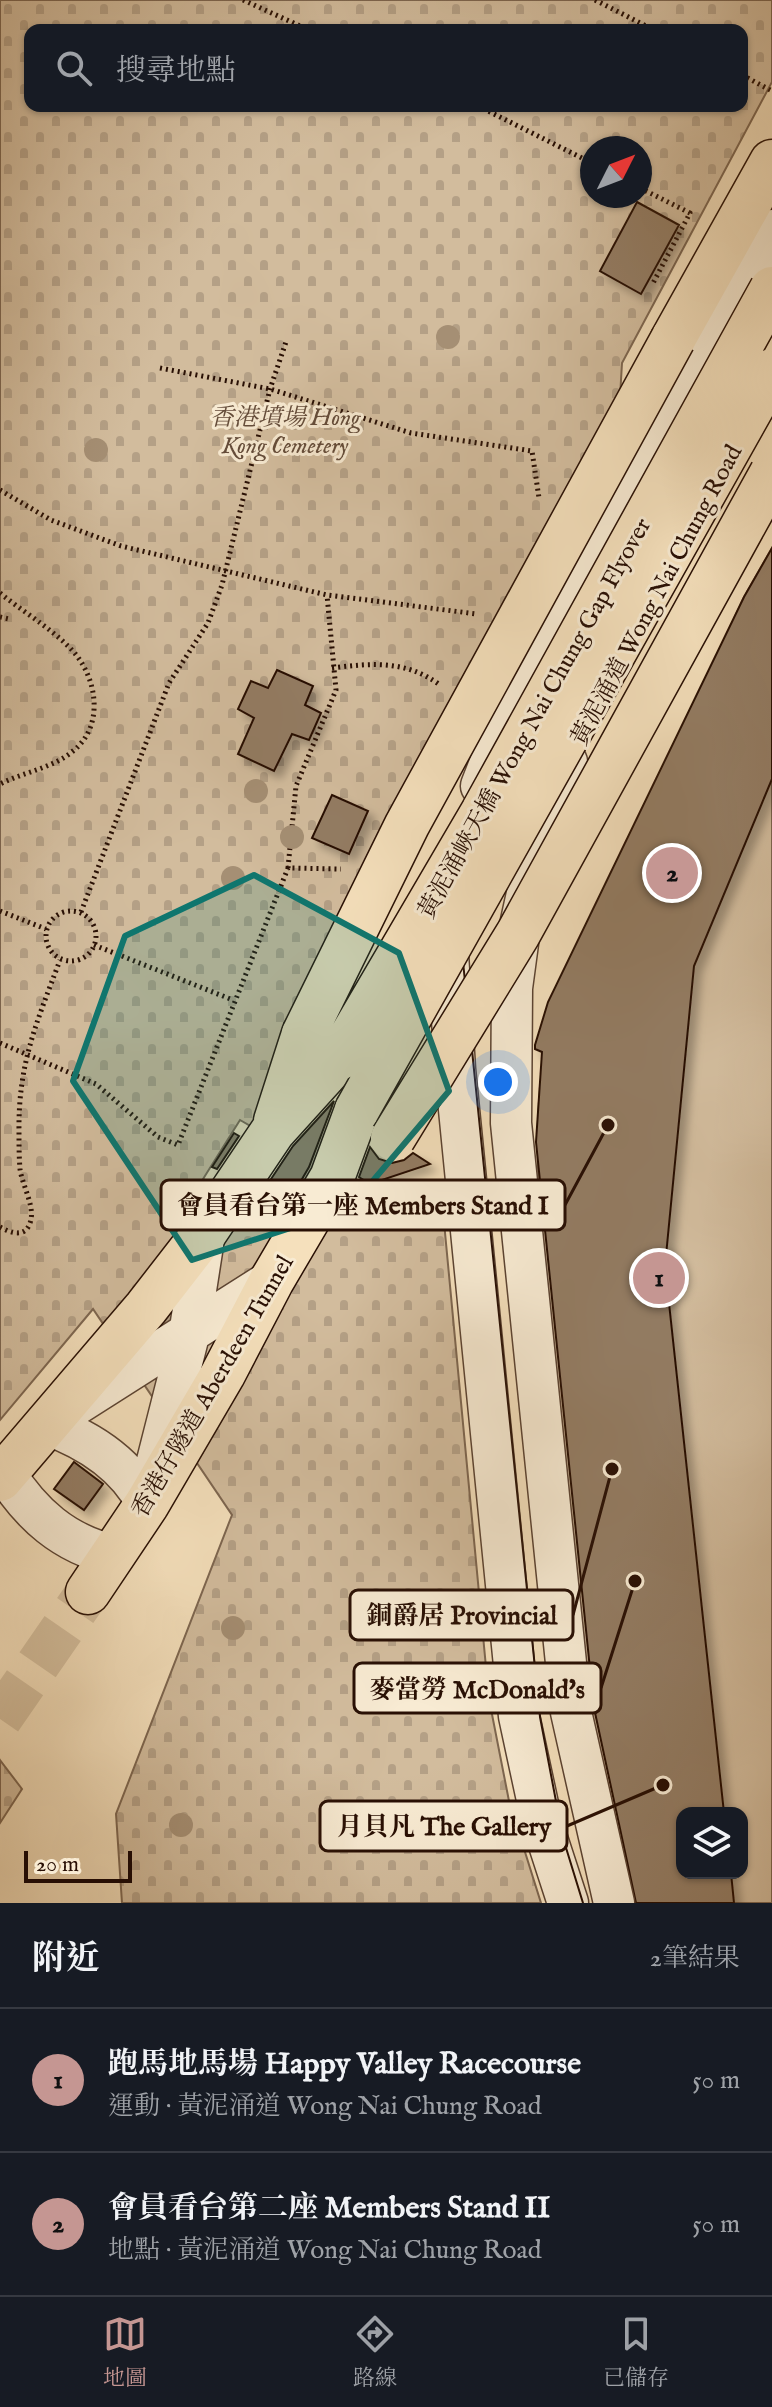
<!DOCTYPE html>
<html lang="zh-TW">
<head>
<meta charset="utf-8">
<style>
	:root { --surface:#171b24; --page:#20242c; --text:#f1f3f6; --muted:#9ea1a6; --line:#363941; --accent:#c59692 }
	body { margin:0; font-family:"IM FELL English","Noto Serif TC",serif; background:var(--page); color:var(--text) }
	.controls { position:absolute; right:24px; bottom:24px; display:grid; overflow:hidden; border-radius:16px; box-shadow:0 2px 6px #0004 }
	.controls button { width:72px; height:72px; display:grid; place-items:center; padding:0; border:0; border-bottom:2px solid var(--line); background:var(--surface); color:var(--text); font:40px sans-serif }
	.compass { position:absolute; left:580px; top:136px; width:72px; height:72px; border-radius:50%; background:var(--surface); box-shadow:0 2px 6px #0004; rotate:48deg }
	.scale { position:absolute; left:24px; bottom:20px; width:108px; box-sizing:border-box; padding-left:8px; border:4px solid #280f04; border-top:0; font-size:22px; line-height:28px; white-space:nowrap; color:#280f04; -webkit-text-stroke:6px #f8ebd3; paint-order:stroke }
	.you { position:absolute; left:498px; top:1082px; width:28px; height:28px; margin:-20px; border:6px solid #fff; border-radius:50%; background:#1a73e8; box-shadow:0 0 0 12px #1a73e833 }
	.badge { display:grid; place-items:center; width:52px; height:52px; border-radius:50%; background:var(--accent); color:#111; font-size:26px; font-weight:700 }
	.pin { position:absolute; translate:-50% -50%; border:4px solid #fff; box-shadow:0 2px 8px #0006 }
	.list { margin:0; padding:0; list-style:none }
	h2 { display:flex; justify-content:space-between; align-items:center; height:104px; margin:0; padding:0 32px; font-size:34px }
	h2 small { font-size:26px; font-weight:400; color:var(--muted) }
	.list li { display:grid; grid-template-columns:52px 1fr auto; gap:24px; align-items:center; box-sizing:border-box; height:144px; padding:0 32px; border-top:2px solid var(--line) }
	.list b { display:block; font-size:30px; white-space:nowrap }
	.list p { margin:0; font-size:26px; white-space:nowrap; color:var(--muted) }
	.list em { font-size:26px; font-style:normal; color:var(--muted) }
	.icon { flex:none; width:44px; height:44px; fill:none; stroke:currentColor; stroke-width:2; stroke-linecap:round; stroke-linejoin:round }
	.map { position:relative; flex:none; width:772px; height:1903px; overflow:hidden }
	.search { position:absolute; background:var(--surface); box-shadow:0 2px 6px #0004; left:24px; right:24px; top:24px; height:88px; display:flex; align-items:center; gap:20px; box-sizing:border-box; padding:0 28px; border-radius:16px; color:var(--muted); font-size:30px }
	.sheet { height:392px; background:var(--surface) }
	nav { display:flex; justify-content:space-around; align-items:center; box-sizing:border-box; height:112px; border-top:2px solid var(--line); background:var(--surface); font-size:22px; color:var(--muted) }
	nav a { display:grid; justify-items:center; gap:4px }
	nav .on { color:var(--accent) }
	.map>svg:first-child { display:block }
</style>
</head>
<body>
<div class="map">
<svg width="772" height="1903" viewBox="0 0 772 1903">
	<defs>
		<pattern id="cemetery-stones" width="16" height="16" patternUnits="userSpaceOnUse" patternTransform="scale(2)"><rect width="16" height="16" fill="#d2bc9d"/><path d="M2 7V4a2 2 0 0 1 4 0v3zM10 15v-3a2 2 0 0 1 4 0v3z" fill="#b4a086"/></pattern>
		<filter id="shadow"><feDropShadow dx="7" dy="7" stdDeviation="4" flood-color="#0004"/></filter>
	</defs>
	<rect width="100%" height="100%" fill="#f5e0bc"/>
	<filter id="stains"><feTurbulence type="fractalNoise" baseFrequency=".0025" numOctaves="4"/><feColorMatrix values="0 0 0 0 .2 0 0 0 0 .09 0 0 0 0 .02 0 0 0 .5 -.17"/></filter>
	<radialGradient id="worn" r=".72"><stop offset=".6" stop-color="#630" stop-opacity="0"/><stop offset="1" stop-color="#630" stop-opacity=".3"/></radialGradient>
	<path fill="#d2bc9d" stroke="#7d6650" stroke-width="2" fill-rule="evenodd" d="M 772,548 L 772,1903 L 623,1903 L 591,1732 L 541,1222 C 535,1147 535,1076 555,1004 L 744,597 ZM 682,1813 L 742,1813 L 742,1873 L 682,1873 Z"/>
	<path fill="url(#cemetery-stones)" stroke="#7d6650" stroke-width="2" fill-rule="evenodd" d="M 0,0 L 772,0 L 772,82 L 622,363 L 619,414 L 254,1128 L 240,1120 L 203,1179 C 219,1187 236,1197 253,1204 C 306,1226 372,1199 423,1184 L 427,1223 L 444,1222 L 489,1699 L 509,1801 L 541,1903 L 122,1903 L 116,1814 L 232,1515 L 93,1309 L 0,1420 ZM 30,30 L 742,30 L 742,106 L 30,106 ZM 592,148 L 640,148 L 640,196 L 592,196 Z
		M 0,1760 L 22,1789 L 0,1823 Z"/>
	<path fill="#937c64" stroke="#280f04" stroke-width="2" filter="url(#shadow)" d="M 637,202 L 679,225 L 641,294 L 600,271 Z
		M 772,548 L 772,779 L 694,966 L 665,1266 L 724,1813 L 682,1813 L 682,1873 L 731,1873 L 734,1903 L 636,1903 L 594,1708 L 536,1142 L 542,1052 L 535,1049 L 535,1045 L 548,1002 L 744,597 Z
		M 277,670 L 313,686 L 305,705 L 321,713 L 309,740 L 292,734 L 274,771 L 238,754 L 254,718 L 238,709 L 251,681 L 268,688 Z
		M 332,795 L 368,811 L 349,854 L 312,838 Z
		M 334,1101 L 309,1167 L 291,1198 L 263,1191 L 293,1146 Z
		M 234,1133 L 239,1136 L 217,1169 L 212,1167 Z
		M 370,1147 L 379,1159 L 392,1163 L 404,1160 L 413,1153 L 430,1164 L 370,1184 L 359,1177 Z
		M 74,1462 L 103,1484 L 84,1510 L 54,1489 Z"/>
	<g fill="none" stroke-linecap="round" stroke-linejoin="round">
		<path stroke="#d6c1a0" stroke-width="44" stroke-dasharray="44 22" stroke-linecap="butt" d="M 0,1719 L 88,1592"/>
		<defs>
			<path id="minor" d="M 567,762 L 533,866 L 521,921 L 512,988 L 511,1123 L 571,1712 L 614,1903
				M 481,786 L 507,719 L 772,230
				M 447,937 L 455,1069 L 519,1716 L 542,1823 L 568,1903
				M 66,1411 L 272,1280
				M 45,1424 C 87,1439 126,1463 147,1504
				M 5,1473 C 31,1514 64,1544 113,1555
				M 152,1481 L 189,1335 L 205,1232"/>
			<path id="highway" d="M 673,339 L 772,162
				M 276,1121 L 304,1034
				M 0,1479 L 146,1308 L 205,1232 L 273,1131 L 339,1058
				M 88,1592 L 147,1504 L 223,1374 L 272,1280 L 332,1178 L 357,1110"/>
		</defs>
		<use href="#minor" stroke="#5b4332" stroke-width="43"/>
		<use href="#highway" stroke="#280f04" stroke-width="47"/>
		<path stroke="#280f04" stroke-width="5" stroke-dasharray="2 4" stroke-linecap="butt" d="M 243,0 L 309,30
			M 595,0 L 654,30
			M 742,75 L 772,91
			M 478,106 L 592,163
			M 640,188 L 690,213 L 652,285
			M 160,368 L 270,389 L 411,433 L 532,451 L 539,498
			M 0,490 L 51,520 L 121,546 L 327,595 L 477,614
			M 0,593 C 22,611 49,627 69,647 C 97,674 106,725 73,751 C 53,768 24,772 0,784
			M 0,617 L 9,619
			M 332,668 C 372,663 406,660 440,685
			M 288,868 L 296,786 L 336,690 L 327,595
			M46 936a25 25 0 1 1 50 0a25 25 0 1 1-50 0Z
			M 0,911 L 46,929
			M 81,912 L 169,683 L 208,623 L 222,585 L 270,389 L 287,339
			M 94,945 L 233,1000
			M 0,1043 L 96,1084 L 158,1137 L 178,1145 L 288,868 L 341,869
			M 0,1227 C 11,1233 25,1238 30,1223 C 36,1208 22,1185 20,1169 C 19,1157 19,1144 19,1132 C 18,1063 37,1022 60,960"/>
		<use href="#minor" stroke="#f8ebd3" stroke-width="40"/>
		<use href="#highway" stroke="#f5e0bc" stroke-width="44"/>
		<path stroke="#280f04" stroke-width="2" d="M 583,1903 L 563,1838 L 540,1717 L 462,952 C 457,888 468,826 497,768 L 772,276"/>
		<defs>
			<path id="highway-bridge" d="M 304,1034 L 407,825 L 673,339
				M 339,1058 L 483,812 L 772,289
				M 357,1110 L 772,371
				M 393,1138 L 518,934 L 772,473"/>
		</defs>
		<use href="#highway-bridge" stroke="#280f04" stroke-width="47" stroke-linecap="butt"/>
		<use href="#highway-bridge" stroke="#f5e0bc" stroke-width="44"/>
	</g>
	<g fill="#a58f74">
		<circle cx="448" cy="337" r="12"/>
		<circle cx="96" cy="450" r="12"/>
		<circle cx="256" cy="791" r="12"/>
		<circle cx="292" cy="837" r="12"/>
		<circle cx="233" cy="878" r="12"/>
		<circle cx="233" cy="1628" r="12"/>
		<circle cx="181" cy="1825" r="12"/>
	</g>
	<path fill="#0f766e" fill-opacity="0.2" stroke="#0f766e" stroke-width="6" stroke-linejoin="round" d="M 254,875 L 399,953 L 449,1091 L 349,1209 L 192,1260 L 73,1081 L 125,936 Z"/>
	<g text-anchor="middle" stroke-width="6" stroke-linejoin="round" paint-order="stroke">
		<g font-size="24" font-style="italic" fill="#644c3a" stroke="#f8ebd3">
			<text x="285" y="425">香港墳場 Hong<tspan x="285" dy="28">Kong Cemetery</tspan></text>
		</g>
		<g font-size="24" fill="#280f04" stroke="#f8ebd3">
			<text transform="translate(656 595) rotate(-62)" y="8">黃泥涌道 Wong Nai Chung Road</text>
			<text transform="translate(534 718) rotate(-61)" y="8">黃泥涌峽天橋 Wong Nai Chung Gap Flyover</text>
			<text transform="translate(212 1386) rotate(-60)" y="8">香港仔隧道 Aberdeen Tunnel</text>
		</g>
	</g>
	<path fill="none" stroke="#280f04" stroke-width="3" d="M608 1125L565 1205M612 1469L573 1615M635 1581L601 1688M663 1785L567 1826"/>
	<g fill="#280f04" stroke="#f8ebd3" stroke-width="3">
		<circle cx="608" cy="1125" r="8"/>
		<circle cx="612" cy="1469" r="8"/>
		<circle cx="635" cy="1581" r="8"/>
		<circle cx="663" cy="1785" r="8"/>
	</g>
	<g fill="#f8ebd3" stroke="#280f04" stroke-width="3">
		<rect x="161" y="1180" width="404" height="50" rx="8"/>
		<rect x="350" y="1590" width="223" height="50" rx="8"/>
		<rect x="354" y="1663" width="247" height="50" rx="8"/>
		<rect x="320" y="1801" width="247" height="50" rx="8"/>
	</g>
	<g font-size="26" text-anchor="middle" font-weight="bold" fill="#280f04">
		<text x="363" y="1214">會員看台第一座 Members Stand I</text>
		<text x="462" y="1624">銅爵居 Provincial</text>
		<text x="477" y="1698">麥當勞 McDonald's</text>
		<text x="444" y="1835">月貝凡 The Gallery</text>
	</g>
	<rect width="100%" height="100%" filter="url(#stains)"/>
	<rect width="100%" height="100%" fill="url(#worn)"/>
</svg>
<div class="controls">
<button><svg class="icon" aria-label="layers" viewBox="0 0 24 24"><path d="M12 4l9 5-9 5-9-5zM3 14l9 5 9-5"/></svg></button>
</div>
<svg class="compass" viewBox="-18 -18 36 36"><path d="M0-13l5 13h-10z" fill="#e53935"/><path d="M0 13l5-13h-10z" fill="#9ea1a6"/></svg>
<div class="scale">20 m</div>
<div class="you"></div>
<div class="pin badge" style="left:659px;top:1278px">1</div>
<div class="pin badge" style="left:672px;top:873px">2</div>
<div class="search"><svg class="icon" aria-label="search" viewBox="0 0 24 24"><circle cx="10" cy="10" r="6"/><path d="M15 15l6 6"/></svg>搜尋地點</div>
</div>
<section class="sheet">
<h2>附近<small>2筆結果</small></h2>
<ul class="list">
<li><span class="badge">1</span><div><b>跑馬地馬場 Happy Valley Racecourse</b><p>運動 · 黃泥涌道 Wong Nai Chung Road</p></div><em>50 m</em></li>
<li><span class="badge">2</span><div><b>會員看台第二座 Members Stand II</b><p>地點 · 黃泥涌道 Wong Nai Chung Road</p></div><em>50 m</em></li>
</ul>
</section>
<nav>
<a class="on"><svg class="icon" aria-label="map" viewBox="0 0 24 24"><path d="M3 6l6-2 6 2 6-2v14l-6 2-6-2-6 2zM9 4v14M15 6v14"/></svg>地圖</a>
<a><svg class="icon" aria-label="directions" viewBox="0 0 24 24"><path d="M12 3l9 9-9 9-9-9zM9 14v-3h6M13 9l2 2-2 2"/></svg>路線</a>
<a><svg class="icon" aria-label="saved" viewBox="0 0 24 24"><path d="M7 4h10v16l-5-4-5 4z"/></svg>已儲存</a>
</nav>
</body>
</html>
